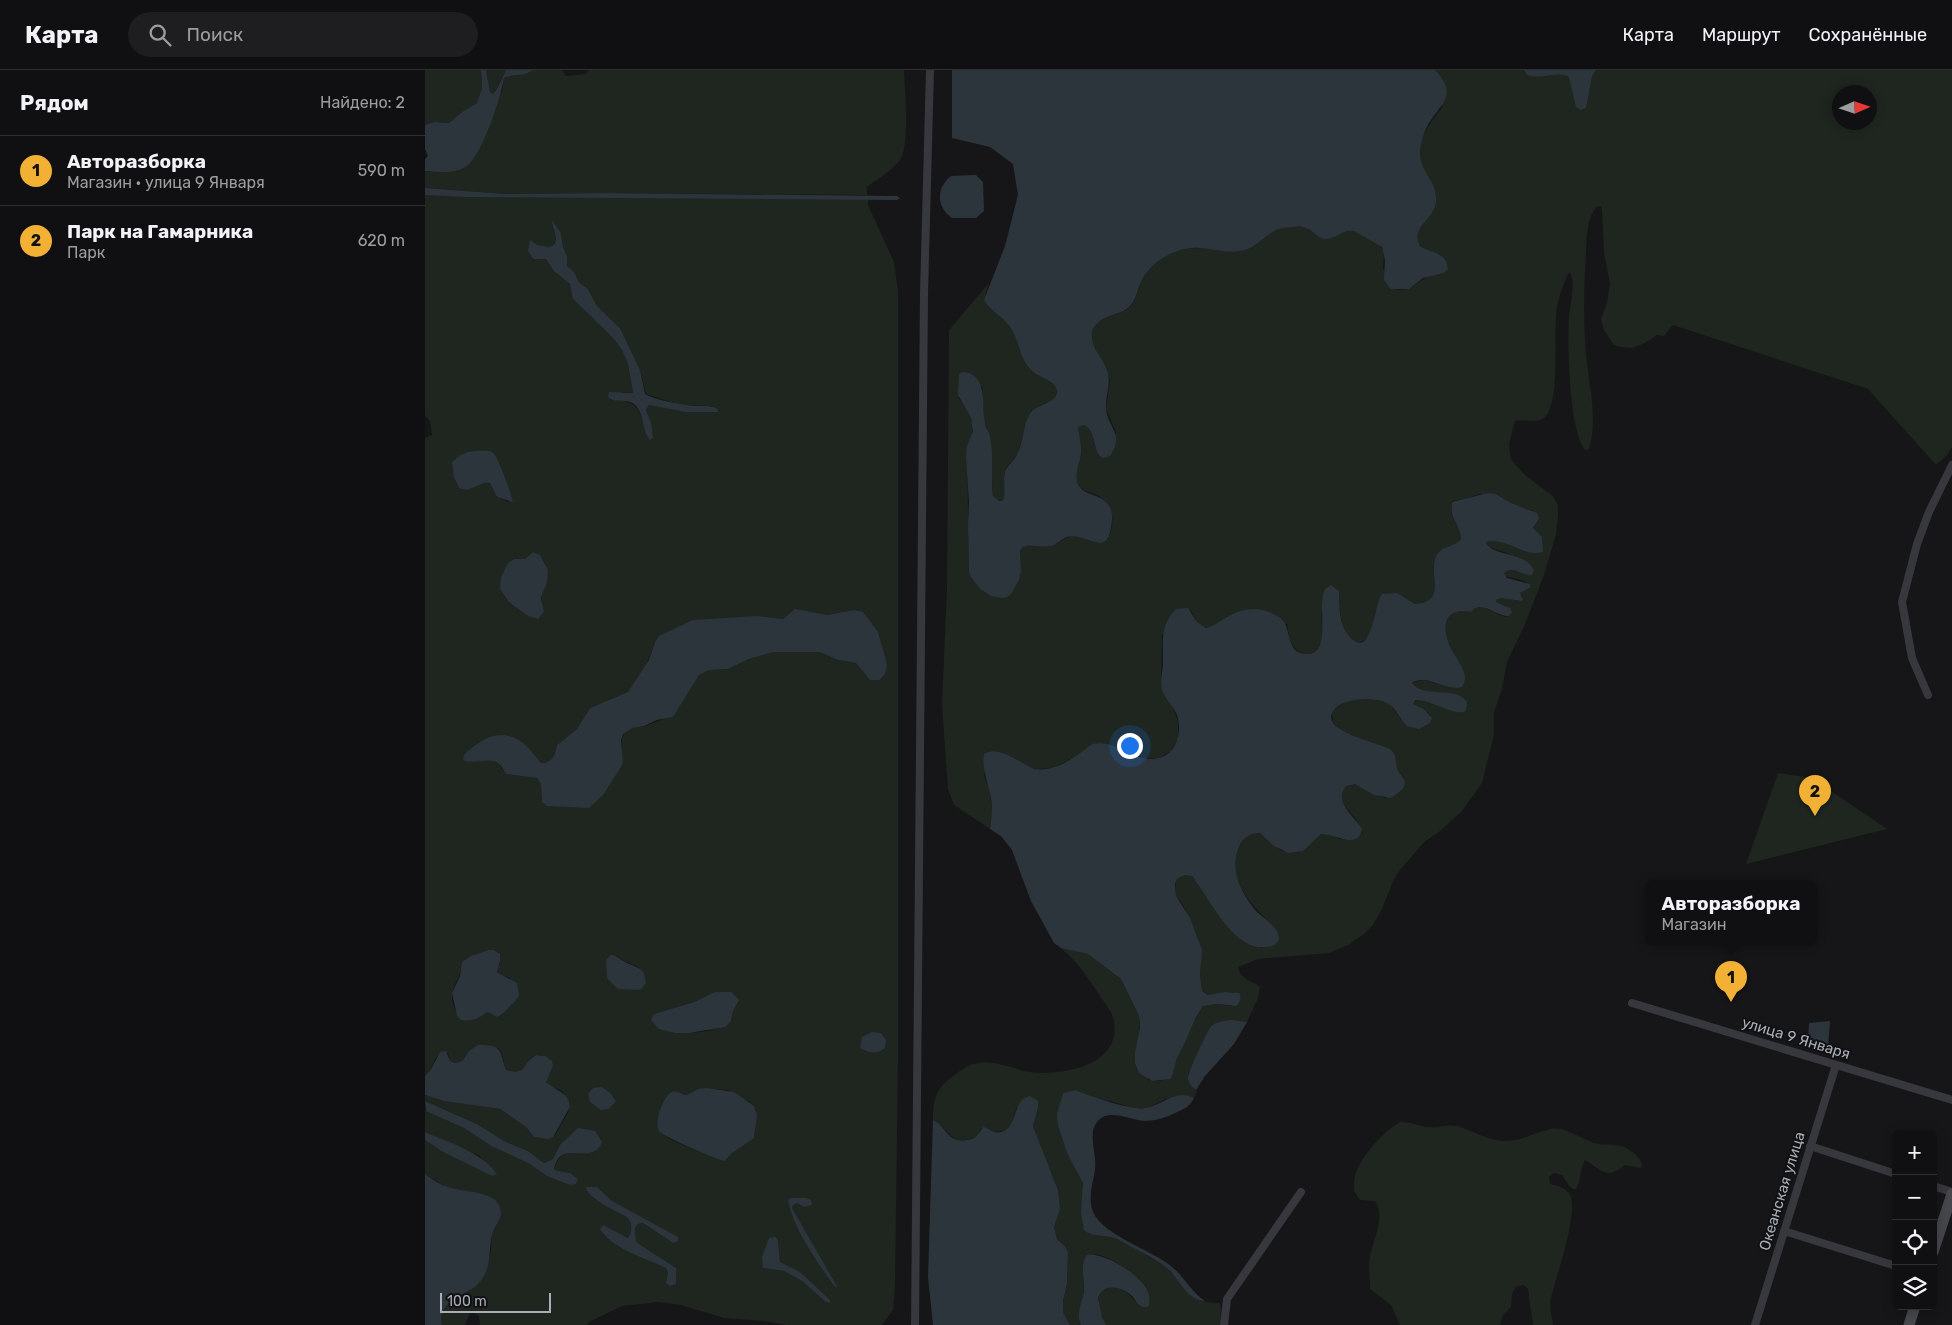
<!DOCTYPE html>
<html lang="ru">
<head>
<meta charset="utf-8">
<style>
	:root { --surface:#101012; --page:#1e1e20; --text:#f1f3f6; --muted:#9c9d9f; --line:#303032; --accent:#f2b134 }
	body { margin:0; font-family:Rubik,sans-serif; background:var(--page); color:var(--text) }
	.controls { position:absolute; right:15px; bottom:15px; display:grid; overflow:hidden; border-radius:8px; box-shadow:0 2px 12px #0003 }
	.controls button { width:45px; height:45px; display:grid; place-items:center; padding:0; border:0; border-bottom:1px solid var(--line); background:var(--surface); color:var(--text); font:25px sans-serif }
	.compass { position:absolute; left:1407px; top:15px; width:45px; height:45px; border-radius:50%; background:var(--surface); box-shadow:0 2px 12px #0003; rotate:87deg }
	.scale { position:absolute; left:15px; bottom:12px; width:111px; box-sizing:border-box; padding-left:5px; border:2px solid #a8adb8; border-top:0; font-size:14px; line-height:18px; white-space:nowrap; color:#a8adb8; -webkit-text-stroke:4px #111113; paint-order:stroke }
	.you { position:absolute; left:704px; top:675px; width:18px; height:18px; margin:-12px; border:4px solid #fff; border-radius:50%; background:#1a73e8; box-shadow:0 0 0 8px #1a73e833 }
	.badge { display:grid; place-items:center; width:32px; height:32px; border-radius:50%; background:var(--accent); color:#111; font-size:16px; font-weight:700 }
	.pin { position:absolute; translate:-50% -41px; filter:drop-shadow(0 1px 2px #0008) }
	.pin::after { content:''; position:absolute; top:26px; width:18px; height:15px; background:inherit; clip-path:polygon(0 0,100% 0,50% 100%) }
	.popup { position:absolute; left:1220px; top:810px; width:172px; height:65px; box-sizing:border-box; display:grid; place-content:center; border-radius:8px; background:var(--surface); filter:drop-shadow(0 1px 4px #0005); font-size:16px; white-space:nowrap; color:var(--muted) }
	.popup b { font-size:19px; color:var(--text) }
	.popup::after { content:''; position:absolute; left:50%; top:100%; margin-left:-10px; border:10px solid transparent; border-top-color:var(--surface) }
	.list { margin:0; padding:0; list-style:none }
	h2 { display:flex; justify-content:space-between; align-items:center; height:65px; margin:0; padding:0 20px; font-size:21px }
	h2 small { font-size:16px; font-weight:400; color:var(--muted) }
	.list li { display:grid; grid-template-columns:32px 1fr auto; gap:15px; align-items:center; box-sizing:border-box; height:70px; padding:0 20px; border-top:1px solid var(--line) }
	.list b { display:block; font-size:19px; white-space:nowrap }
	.list p { margin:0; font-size:16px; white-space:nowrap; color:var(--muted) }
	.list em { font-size:16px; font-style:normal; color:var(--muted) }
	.icon { flex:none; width:28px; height:28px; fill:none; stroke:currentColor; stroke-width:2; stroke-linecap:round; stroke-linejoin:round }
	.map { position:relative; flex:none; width:1527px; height:1255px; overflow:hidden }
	header { display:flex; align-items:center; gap:30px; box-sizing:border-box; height:70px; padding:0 25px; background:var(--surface); border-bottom:1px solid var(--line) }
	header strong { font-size:24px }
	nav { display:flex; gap:28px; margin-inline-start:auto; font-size:18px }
	.search { width:350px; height:45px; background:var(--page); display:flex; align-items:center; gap:12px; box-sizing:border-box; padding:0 18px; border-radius:28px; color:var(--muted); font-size:19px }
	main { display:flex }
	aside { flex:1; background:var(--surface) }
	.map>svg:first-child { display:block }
</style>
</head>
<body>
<header>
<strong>Карта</strong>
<div class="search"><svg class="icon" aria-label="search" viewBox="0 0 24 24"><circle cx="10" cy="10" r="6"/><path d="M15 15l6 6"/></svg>Поиск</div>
<nav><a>Карта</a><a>Маршрут</a><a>Сохранённые</a></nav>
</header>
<main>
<aside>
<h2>Рядом<small>Найдено: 2</small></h2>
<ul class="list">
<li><span class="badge">1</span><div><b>Авторазборка</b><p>Магазин · улица 9 Января</p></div><em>590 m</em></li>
<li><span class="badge">2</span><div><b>Парк на Гамарника</b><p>Парк</p></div><em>620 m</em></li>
</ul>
</aside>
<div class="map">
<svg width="1527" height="1255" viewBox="0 0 1527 1255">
	<rect width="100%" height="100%" fill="#161618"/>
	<path fill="#1e261f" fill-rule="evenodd" d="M 0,0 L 56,0 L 57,18 L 52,33 L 37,42 L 24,53 L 9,52 L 0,55 Z
		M 61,0 L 81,0 C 77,7 73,20 67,24 L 65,23 Z
		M 108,0 L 137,0 L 141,6 L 161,4 L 164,0 L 479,0 C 480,19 484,69 477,86 C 471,99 453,108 442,117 L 442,125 L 180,123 L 81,124 L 0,118 L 0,101 L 8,102 L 77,22 L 79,8 C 90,3 97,8 108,0 Z
		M 1010,0 L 1099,0 L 1102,5 L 1114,6 L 1128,1 L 1136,1 L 1144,5 L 1161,37 L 1167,7 L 1171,0 L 1527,0 L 1527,377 L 1522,385 L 1511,395 L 1443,319 L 1248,255 L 1239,266 L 1232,265 L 1220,273 L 1207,278 L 1196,277 L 1189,275 L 1179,260 L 1176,249 L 1182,233 L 1185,213 L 1179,183 L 1177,141 L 1176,136 L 1171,137 C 1162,149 1162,166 1161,181 C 1159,215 1158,250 1161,284 C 1164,315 1173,349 1164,379 L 1160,380 C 1144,359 1142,275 1144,247 C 1145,234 1151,214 1145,202 L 1143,204 C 1139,214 1134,225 1132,237 C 1128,260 1136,332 1120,347 C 1112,354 1099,349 1090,351 L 1084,374 L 1086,390 L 1101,406 L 1128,426 L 1133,435 L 1133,445 L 1131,464 L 1119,505 L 1100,554 L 1082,592 L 1077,619 L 1069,642 L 1069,665 L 1057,713 L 1037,741 L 1015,761 L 999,772 L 975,800 L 968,811 L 957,839 L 948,855 L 939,864 L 923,875 L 904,883 L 833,889 L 813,897 C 814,908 827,911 835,917 L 833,928 L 822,952 L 788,955 C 780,964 778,974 773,985 C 770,991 766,998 763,1004 L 769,1019 L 772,1021 L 769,1028 L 765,1026 L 741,1029 L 723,1038 L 708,1038 L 689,1032 L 672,1029 L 650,1020 L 638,1023 L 633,1056 L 642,1083 L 657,1110 L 664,1164 C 671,1164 678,1164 684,1166 C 695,1169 738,1193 745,1201 C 763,1219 765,1234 795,1233 L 796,1239 L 795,1255 L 681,1255 C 676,1245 668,1232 677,1221 C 703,1206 706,1238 723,1237 C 723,1232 725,1225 723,1221 C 716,1205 686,1187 670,1184 L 658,1193 L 659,1218 L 654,1252 L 656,1255 L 645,1255 L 638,1242 L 638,1231 L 642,1214 L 643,1182 L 640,1176 L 632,1169 L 630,1163 L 629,1155 L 635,1139 L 633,1120 L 608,1056 L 613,1038 L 592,1037 L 586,1054 L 581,1060 L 569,1062 L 563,1058 L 556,1058 C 553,1065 550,1069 541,1070 C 522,1071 522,1056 508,1050 C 508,1025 512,1018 532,1003 C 537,1000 542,995 549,994 C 572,988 593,1003 616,1003 C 647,1003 695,993 689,952 C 688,942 680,934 675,926 C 661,905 654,893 634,877 L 663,884 L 696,909 L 714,946 L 714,967 L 723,1010 L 734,1011 L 747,1007 L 752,988 L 759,975 L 771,947 L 778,936 L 792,934 L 807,936 L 809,922 L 783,925 L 777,921 L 775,904 L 776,880 L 772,866 L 758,835 L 751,826 L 751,810 L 760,805 L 767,806 L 836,878 L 850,875 L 849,856 C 827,837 800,807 814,777 C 817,768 826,763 835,763 C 854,772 845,784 874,782 L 896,764 L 904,764 L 915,769 L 932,768 L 937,763 C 935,758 933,752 930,748 C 921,737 909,728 922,714 C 937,712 946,725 960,728 L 979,708 L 972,700 L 968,682 C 950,669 920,671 908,652 L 907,642 C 918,626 948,627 965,634 L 977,651 L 1005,653 L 1006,646 L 999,639 L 988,634 L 988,631 L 993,630 L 1011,634 L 1027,624 C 1014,622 995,623 986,613 L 998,610 L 1028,618 L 1039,601 C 1031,590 1010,555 1026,543 C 1032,539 1039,540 1045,542 C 1058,530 1068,545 1082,547 L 1081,536 L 1071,532 L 1071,530 L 1076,528 L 1096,531 L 1097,528 L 1095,523 L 1107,516 L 1099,511 L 1080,506 L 1080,502 C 1089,498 1098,502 1107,505 L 1109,502 L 1096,488 L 1065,477 L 1061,472 C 1081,467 1097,484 1116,483 L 1108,458 L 1114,449 L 1108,441 L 1055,424 L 1040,429 L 1027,431 C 1023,450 1035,452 1036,469 C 1029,478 1014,478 1010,491 C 1004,509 1022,532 990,534 L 977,526 L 950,542 C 949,553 947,567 935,573 C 914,572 915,536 914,522 L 906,515 C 903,524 898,533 897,542 C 894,555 905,580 886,584 C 881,585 878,584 874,582 C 864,574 864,566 862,554 L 803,546 L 791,555 L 778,558 L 772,552 L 765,539 L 737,565 L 736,607 L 753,651 L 753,669 L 746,681 L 734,688 L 719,688 L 693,677 L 650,687 L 627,698 L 609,699 C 595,692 577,678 561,683 L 559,706 L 565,720 L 567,743 L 565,759 L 529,735 L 523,719 L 517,635 L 522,517 L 524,260 L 564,213 L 559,230 C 566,243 580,247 587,260 C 595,274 594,289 607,301 C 613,307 628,310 631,318 C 637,332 612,333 606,342 C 598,355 598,369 593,382 C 590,389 582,394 580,402 C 578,409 580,420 579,428 L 577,431 L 571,430 L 568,426 L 565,368 L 559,350 L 557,316 L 533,327 C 545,345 554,355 542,376 L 544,503 L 554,518 L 596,501 C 596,496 593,482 597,478 C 604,471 616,478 625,476 C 634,474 639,466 650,466 C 658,467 666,470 673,473 L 683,469 C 690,453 690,435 672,425 C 666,422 656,421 653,414 C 649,404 655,394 656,384 C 657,375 654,366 653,357 L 659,355 C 672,362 666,378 676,387 L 691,362 L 681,339 L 685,310 L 682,301 L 667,273 L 667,261 C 677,243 688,248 701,240 C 712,233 712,220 717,210 C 721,201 730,193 738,188 C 767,170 785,183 816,181 C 833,179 841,162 855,158 C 861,156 875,155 881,158 C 890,162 889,167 900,168 C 910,169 919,159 929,161 L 954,174 L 959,181 L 958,199 L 971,220 L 984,219 L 1003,206 L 1019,203 C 1013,196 994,178 993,171 C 989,153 1010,147 1011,131 C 1012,117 1004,111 998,100 C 986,78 1004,53 1017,38 L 1014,5 ZM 1414,22 L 1444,22 L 1444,52 L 1414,52 Z
		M 0,125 L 443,129 L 443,135 L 469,192 L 473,222 L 473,987 L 470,1214 L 468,1240 L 457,1255 L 361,1255 L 340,1251 L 299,1248 L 256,1235 L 233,1232 L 197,1236 L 164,1252 L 162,1255 L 55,1255 L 54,1246 L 46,1240 L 40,1255 L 17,1255 C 11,1230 41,1228 53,1214 C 56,1210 66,1187 66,1181 C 66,1174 66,1169 68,1162 C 70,1157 73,1152 75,1148 L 57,1124 L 21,1117 L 0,1104 L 0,1070 L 16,1081 L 68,1106 L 55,1086 L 0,1062 L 0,1040 L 39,1058 L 66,1076 L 103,1093 L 122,1106 L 145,1103 L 129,1100 C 134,1077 150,1083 170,1083 L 135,1075 L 128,1089 L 119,1093 L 103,1081 L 81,1072 L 52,1054 L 0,1031 L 0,1025 L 19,1031 L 75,1039 L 101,1057 L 109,1067 L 122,1069 L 130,1065 L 144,1041 L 145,1034 L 137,1021 L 122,1014 L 121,1009 L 126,1001 L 126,990 C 101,974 105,1001 94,1003 C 90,1003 84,1001 81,1000 L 76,981 L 73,978 L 44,981 L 37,991 L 30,993 L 25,991 L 23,983 L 11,987 L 5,1001 L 0,1006 L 0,368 L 7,365 L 5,351 L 0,345 ZM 128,159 L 136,163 L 138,177 L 142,186 L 142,196 L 149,202 L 154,212 L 163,219 L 172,236 L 195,258 L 215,300 L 221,324 L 255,335 L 287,336 L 294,341 L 224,335 L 221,340 L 226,352 L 226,370 C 217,360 219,338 205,333 C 199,330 192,331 185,329 L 183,327 L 199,322 L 208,323 L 203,294 L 197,280 L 188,268 L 162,243 L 142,210 L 133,204 L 121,189 L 107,189 L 109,172 L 111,175 L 124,177 L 129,175 L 131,166 ZM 57,382 L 67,382 C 79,396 82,414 84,432 L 72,427 L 65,413 L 57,413 L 37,420 L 32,415 ZM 109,482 C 133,496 112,516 118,539 L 111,549 L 84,532 L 92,489 L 100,489 ZM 370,540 L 402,545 L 429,540 L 445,609 L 431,593 L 413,590 L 395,582 L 349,582 L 324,589 L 303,599 L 285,600 L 274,605 L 248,646 C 238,649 230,652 221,656 C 217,657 213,656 208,657 C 192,662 197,679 198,692 L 117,732 L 116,715 L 112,708 L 81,704 L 74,694 L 68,691 L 95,671 L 116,693 L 125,692 L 128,689 L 132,675 L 152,659 L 165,638 L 203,622 C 216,609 224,590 230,572 L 333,546 L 358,549 ZM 68,880 L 73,882 L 75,893 L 72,899 L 73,903 L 85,908 L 89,933 C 82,937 79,944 72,947 L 62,942 C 54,949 46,952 36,950 C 30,943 25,929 28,920 C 31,910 36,905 37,894 ZM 191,885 L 199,891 L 215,898 L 182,908 ZM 290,922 L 308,941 L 306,951 C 293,963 267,963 250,963 L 229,944 L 269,932 ZM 285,1019 L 302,1020 L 311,1024 L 315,1028 L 325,1032 L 331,1040 L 330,1064 L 327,1069 L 306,1084 L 301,1090 C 296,1091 251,1073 245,1069 C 241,1066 237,1061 233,1058 L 233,1046 L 243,1026 L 252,1022 L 262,1025 ZM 172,1117 L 187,1131 L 248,1173 L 218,1153 L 213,1154 L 210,1158 L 211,1172 L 251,1198 L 243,1203 L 241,1198 L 189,1173 L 178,1165 L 178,1156 L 203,1168 C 207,1161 208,1154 202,1147 L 168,1128 ZM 363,1131 L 387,1134 L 379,1137 L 373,1133 L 367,1135 L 367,1138 L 412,1217 L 409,1216 L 383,1178 ZM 353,1170 L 355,1192 L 401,1232 L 377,1211 L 359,1201 L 338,1198 Z
		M 1353,703 L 1387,708 L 1462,759 L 1321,794 Z
		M 975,1052 C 985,1051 995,1057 1005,1057 C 1013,1058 1023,1054 1031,1056 C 1047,1060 1062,1070 1078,1071 C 1095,1072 1110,1062 1126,1059 C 1141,1056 1158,1071 1173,1074 C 1181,1075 1190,1074 1199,1077 C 1207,1081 1215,1087 1217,1095 L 1215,1098 L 1200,1095 C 1180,1110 1179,1101 1160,1090 C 1154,1100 1157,1111 1150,1120 L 1145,1117 L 1137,1105 L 1129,1103 L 1124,1107 L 1125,1114 C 1132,1116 1141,1117 1145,1125 C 1154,1144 1131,1206 1126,1228 C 1124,1236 1127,1247 1128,1255 L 1108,1255 L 1103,1219 L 1099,1215 L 1091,1217 L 1087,1224 L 1086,1237 L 1078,1245 L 1075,1255 L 975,1255 L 966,1235 L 945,1219 C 945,1210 944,1201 944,1192 C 946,1172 962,1148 950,1131 L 935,1130 L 929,1121 C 929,1116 929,1111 930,1106 C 935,1087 959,1061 975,1052 Z"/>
	<path fill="#2c353c" d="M 56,0 L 61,0 L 65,22 L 67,24 C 73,21 77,7 81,0 L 108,0 C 97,8 90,3 79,8 C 76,27 57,85 42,96 C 31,104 12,102 0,101 L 0,89 L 3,86 L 0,79 L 0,55 L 9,52 L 24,53 L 37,42 L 52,33 L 57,18 Z
		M 527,0 L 1010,0 C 1033,24 1017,33 1004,53 C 1000,59 998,67 996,74 C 990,102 1013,107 1011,132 C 1010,149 985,156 995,176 C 1006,184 1021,181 1023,199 L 1019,203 L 998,208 L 984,219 L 966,219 L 959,210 L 960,190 L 957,177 L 929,161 C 919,159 910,169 900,169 C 891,168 889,161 881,158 C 875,155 865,157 859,158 C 845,159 836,174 823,179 C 807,185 790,179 774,178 C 762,177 748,182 738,188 C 730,193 721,201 717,210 C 712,219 712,230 704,237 C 692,248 677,242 667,261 C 665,278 677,286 682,300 C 687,314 680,325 681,339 C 683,358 700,364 685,386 L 678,388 C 666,382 673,362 659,355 L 653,357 C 654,365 657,375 656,384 C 655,394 649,404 653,414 C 660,431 696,419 685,462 C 684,468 682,471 676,473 C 664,472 654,464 642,467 C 636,469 631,475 625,476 C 615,478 607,473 598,477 L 595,481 L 596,501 L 594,510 L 586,524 L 582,527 L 577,528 L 566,526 L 554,518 L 546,507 L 544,503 L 543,454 L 544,432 L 541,387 L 542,376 L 548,361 L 546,348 L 533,325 L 534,304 L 537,302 C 564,303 556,335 560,353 C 560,357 563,360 564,363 C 569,379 566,408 568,426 L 574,431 L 577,431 L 579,428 C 580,420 578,410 580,402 C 582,396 588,391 591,386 C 599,373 597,355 606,342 C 612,334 637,332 631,318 C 628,310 613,307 607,301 C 594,289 595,274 587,260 C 580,247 566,243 559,230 L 580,176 L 593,125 L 588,94 L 565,77 L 527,68 Z
		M 1099,0 L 1171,0 L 1167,7 L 1161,38 L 1156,40 L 1151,37 L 1144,7 C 1134,0 1117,10 1102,5 Z
		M 551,105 L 558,112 L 559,141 L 551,148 L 527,148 C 511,137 511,118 526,106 Z
		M 0,118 L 81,124 L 180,123 L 472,126 L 475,128 L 472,130 L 41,127 L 0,125 Z
		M 127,150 L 136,163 L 138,177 L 142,186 L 142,196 L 149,202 L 154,212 L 163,219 L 172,236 L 195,258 L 215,300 L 220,324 C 230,330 258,335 270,336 C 278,336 286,335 293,339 L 293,342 L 261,342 L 224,335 L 221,340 L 226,352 L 228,368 L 225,370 C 216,360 220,343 209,334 C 201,328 190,334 183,327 L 184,322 L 208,323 L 203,294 L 197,280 L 188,268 L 148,229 L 145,214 L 129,201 L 121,189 L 108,189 L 103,181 L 105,170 L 112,175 L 124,177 L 129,175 C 134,166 127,159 127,150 Z
		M 43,382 C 49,381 61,380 67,382 C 73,384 86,424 88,432 L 72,427 L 65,413 C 54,411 45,424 34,418 L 29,407 L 27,392 L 36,385 Z
		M 1063,423 L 1070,424 L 1086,433 L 1112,443 L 1114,449 L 1108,458 L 1117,467 L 1118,482 C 1100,488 1082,467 1061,472 C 1068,488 1101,480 1109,501 L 1107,505 C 1097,506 1088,495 1079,503 L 1082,508 L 1105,514 L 1106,517 L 1095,523 L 1098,530 L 1096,531 L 1076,528 L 1071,530 L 1071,532 L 1085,538 L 1087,542 L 1084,546 C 1071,547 1057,529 1046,542 C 1024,537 1016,550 1023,571 C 1026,582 1035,591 1039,602 C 1041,607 1040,612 1037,617 C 1020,622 1002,603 987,613 C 999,629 1031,615 1042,632 L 1041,641 C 1030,647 1006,629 990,630 L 988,634 L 999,639 L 1007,648 L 1005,653 L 994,659 L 982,656 C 975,650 972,640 965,635 C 954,626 916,627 908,641 C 895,663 955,672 966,680 C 972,685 970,691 972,698 C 974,705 980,707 980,714 L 977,720 L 966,728 L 949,725 L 930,714 L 921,716 C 908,732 929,746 937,759 C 933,781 909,763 896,764 L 878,781 L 863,783 L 849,776 L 835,763 C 826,763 817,768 814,777 C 804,799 816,823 831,841 C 840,850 854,856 854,870 C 851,875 847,877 841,877 C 807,881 785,828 767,806 L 760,805 L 752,809 L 750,814 L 751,826 L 765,848 L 777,880 L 775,904 L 777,921 L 783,925 L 800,922 L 814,923 C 817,927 815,933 811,936 L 792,934 L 778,936 L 771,947 L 759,975 L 752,988 L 747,1007 L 745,1009 L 727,1011 L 714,1003 L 710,993 L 710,983 L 715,958 L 714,946 L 696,909 L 663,884 L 636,878 L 629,873 L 606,831 L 587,780 L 576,766 L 565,759 C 567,746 568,731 564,719 C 561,707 557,697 559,684 C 572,674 596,693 609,699 C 632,702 650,687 667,674 C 693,668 712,696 737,687 C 753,681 757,660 752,645 C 749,637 741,630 738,622 C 734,613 738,601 738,592 C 738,571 735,555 751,539 L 763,538 L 772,552 L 781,558 C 790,556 796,550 804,546 C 821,536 838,537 854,547 C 868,555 859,583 881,584 C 908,586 891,537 900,519 L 906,515 L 914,521 C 915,537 913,553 924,566 C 947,593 949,533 957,524 L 972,523 L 990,534 C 1025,532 1000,501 1013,483 C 1019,476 1030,477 1036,469 C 1035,453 1024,450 1027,432 Z
		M 108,482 L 115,485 L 123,500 L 122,512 L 116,528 L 119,542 L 113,549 L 103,546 L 84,532 L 75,519 L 76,507 L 83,493 L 89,489 L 100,489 Z
		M 370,539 L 402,545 L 429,540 L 438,542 L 453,562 L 462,594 L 460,604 L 454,610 L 445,610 L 431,593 L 413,590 L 395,582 L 349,582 L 324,589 L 303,599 L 285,600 L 274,605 L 248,647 L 232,650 L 219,656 L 207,658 L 198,664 L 196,670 L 198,692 L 196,697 L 178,725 L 164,738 L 122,736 L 117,732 L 116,715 L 112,708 L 81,704 C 79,701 77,696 74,694 C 65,686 49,695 38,690 L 39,685 C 55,670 72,658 94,670 C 102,675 110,686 116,693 C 129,692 129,686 132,675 L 152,659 L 165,638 L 203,622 L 224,590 L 230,572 L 234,566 L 268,550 L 333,546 L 358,549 Z
		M 64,880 L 69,880 L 75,884 L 75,891 L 72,902 L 92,913 L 94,926 C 91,931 77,945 72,947 L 62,942 C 54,949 46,952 36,950 L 32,946 L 27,923 L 35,906 L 37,892 L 46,886 Z
		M 186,885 C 192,885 194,889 200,892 C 213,899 219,896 221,913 L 215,920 L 193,919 L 182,908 L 181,890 Z
		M 290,922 L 306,922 L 314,930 L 308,941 L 306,951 L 300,957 L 264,963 L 250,963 L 234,959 L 226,950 L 229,944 L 269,932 Z
		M 805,950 L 822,952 L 809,974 L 780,1006 L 771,1020 C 767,1017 763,1013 763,1007 C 763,1002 783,960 786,956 C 791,952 799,951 805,950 Z
		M 1405,951 L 1403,977 L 1383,973 L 1384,953 Z
		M 447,962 L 456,963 L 461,970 L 460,978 C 451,985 445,983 435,978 L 437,967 Z
		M 53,975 C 78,975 74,979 81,1000 C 103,1006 95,995 111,985 L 120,986 L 127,991 L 128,996 L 121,1012 C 131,1021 144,1022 145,1037 L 128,1067 L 122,1069 L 109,1067 L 101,1057 L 75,1039 L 19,1031 L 0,1025 L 0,1006 L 5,1001 L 15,982 L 21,981 L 25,991 L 30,993 L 37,991 L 44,981 Z
		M 177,1017 L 185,1023 L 191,1031 L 184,1039 L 176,1040 L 165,1032 L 163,1024 L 168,1018 Z
		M 281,1018 L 309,1022 L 329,1036 L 332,1045 L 329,1068 L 306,1084 L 300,1091 C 292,1090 237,1066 234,1061 C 229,1052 238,1026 247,1022 C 252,1020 257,1025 262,1025 L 273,1019 Z
		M 650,1020 C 665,1026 707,1041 721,1038 C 737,1035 752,1018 769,1028 C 765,1037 757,1040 748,1044 C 739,1048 730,1051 719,1051 C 707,1050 689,1041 678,1047 C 662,1056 669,1075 670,1089 C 672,1107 661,1123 668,1142 C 678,1165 726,1180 746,1196 C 759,1206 766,1222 780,1231 C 763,1230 756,1213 746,1202 C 734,1189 707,1178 692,1169 C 681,1164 667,1168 659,1160 L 656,1143 L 658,1113 L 642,1083 L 633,1056 L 632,1044 L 638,1023 Z
		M 605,1026 L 613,1031 L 613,1038 L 608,1056 L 633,1120 L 635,1139 L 629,1157 L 632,1169 L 640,1176 L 643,1182 L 642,1214 L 638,1231 L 638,1242 L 645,1255 L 508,1255 L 503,1207 L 508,1050 C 517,1054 519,1061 526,1067 C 533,1072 548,1072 553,1064 C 555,1062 556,1060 558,1057 C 565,1058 568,1064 576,1062 C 593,1058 587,1029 605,1026 Z
		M 0,1031 L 52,1054 L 81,1072 L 103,1081 L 119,1093 L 128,1089 L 135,1075 L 153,1058 L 170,1061 L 177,1072 C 168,1098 134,1066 129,1100 L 145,1103 L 153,1109 L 151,1114 L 145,1115 L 122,1106 L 103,1093 L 66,1076 L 39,1058 L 1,1041 Z
		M 0,1062 C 25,1073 55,1081 72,1104 L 68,1106 L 63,1104 L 16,1081 L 0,1070 Z
		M 0,1104 C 7,1109 15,1115 23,1117 C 39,1122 56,1120 70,1130 C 74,1133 76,1140 76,1144 C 75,1151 70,1156 68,1162 C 62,1179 69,1196 54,1213 C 42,1227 11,1230 17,1255 L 0,1255 Z
		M 161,1117 L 172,1117 L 187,1131 L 253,1167 L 253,1171 L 248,1173 L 218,1153 L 213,1154 L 210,1158 L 211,1172 L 251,1198 L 251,1214 L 245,1216 L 241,1213 L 243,1203 L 241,1198 C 222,1189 184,1177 175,1159 L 178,1155 L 203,1168 C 207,1161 208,1154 202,1147 C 191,1141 163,1129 161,1117 Z
		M 365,1128 L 381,1128 L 386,1130 L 387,1135 L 379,1137 L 372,1133 L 368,1135 L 367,1138 L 413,1218 L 409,1216 C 391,1190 370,1162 363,1131 Z
		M 350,1167 L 353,1170 L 355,1192 L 375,1202 L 405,1230 L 405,1233 L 401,1232 L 377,1211 L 359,1201 L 338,1198 L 337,1187 L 344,1168 Z
		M 662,1185 C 680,1182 719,1206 724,1224 C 725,1228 724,1232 724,1236 C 721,1237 720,1238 716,1236 C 711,1234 710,1228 706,1225 C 696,1216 678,1213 673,1228 L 677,1247 L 681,1255 L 656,1255 C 650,1244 658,1232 659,1220 C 660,1209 654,1195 662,1185 Z"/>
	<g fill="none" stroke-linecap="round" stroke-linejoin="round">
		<path stroke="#37383d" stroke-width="8" d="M 1503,625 L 1487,588 L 1477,532 L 1492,474 L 1504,442 L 1527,395
			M 1207,933 L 1527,1030
			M 1385,1076 L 1471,1104
			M 1508,1116 L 1527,1122
			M 1359,1161 L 1471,1196
			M 490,1255 L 499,224 L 505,0
			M 799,1255 L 802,1229 L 876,1122
			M 1330,1255 L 1411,995"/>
		<path stroke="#45474d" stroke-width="11" d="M 1508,1182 L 1527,1124
			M 1484,1255 L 1490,1236"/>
	</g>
	<g text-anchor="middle" stroke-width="4" stroke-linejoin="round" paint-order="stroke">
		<g font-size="15" fill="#a8adb8" stroke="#111113">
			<text transform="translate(1371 968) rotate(17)" y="5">улица 9 Января</text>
			<text transform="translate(1357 1121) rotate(-73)" y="5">Океанская улица</text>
		</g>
	</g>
</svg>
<div class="controls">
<button>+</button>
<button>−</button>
<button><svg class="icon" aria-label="locate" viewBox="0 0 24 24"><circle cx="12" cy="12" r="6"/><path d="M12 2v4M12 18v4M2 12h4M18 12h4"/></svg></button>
<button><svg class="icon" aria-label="layers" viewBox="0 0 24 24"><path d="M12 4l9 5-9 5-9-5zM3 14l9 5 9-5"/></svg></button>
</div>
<svg class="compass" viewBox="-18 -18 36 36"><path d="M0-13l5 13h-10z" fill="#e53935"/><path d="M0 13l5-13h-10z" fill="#9c9d9f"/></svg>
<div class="scale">100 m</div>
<div class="you"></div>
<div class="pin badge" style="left:1306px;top:932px">1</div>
<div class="popup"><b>Авторазборка</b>Магазин</div>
<div class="pin badge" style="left:1390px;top:746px">2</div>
</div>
</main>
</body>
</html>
